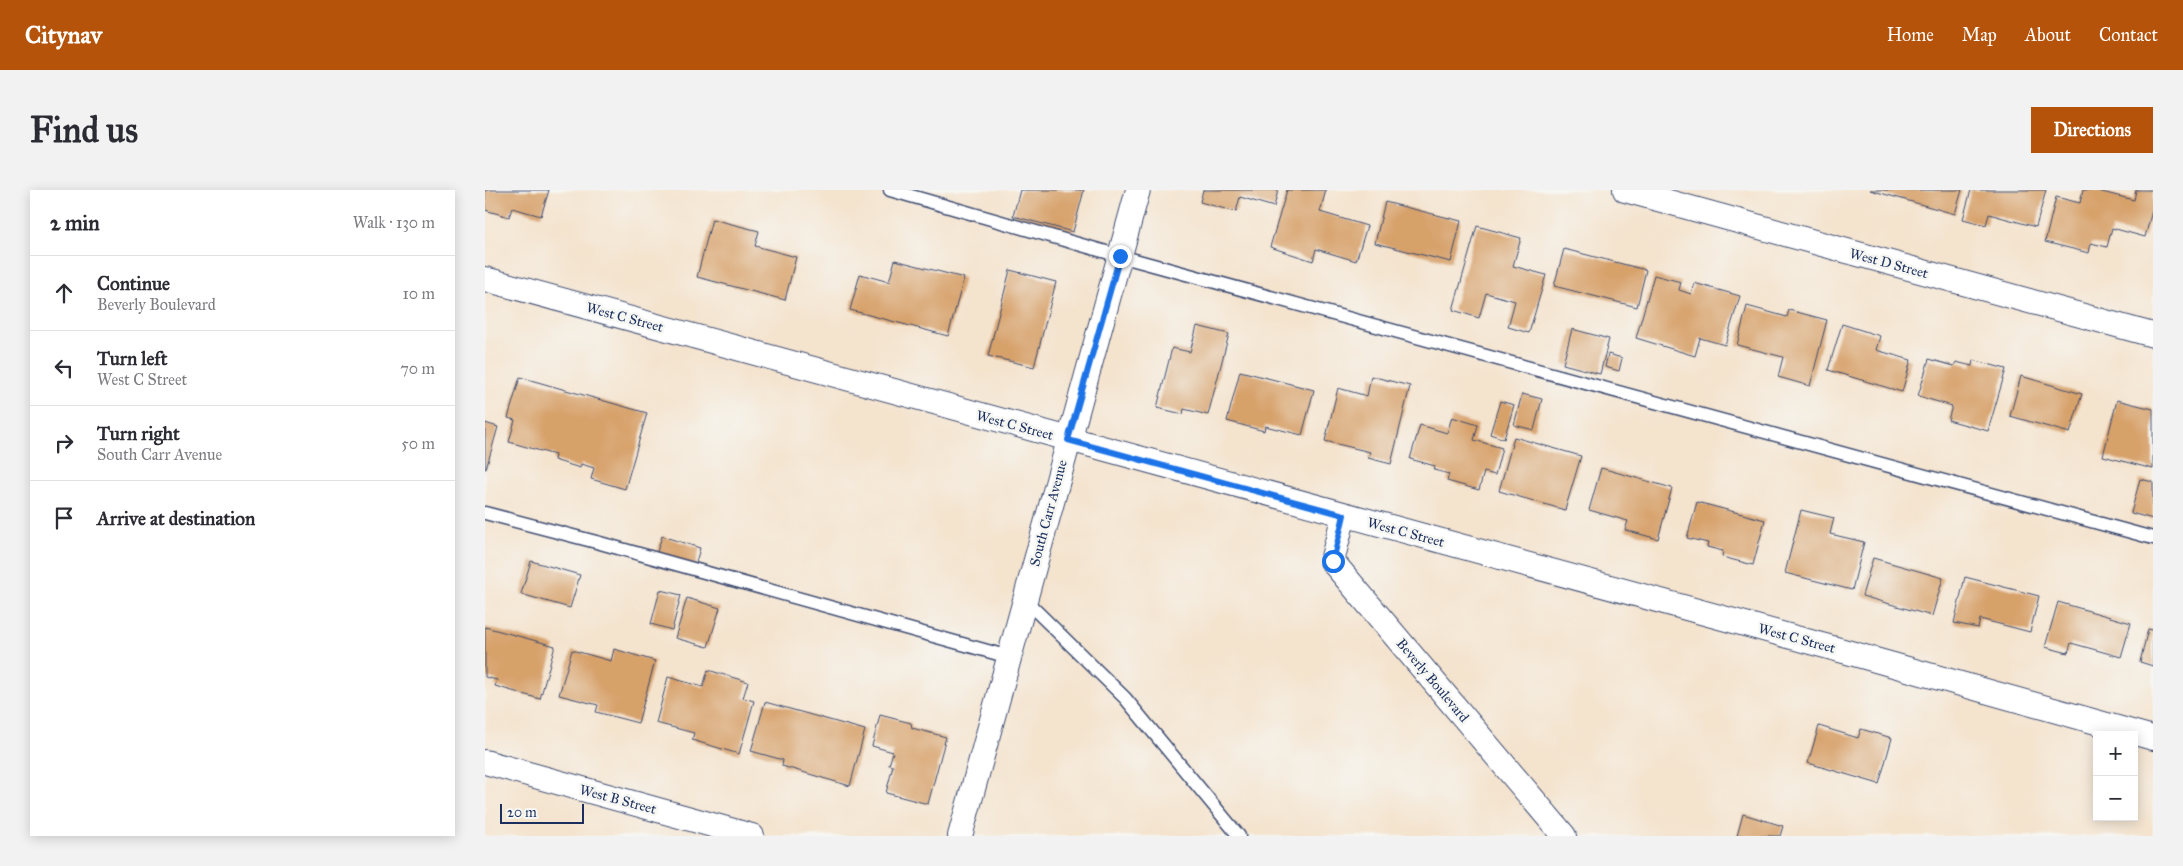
<!DOCTYPE html>
<html lang="en">
<head>
<meta charset="utf-8">
<style>
	:root { --surface:#fff; --page:#f2f2f3; --text:#2b2b33; --muted:#7c7c81; --line:#e1e1e2; --accent:#b45309 }
	body { margin:0; font-family:"IM FELL Great Primer",serif; background:var(--page); color:var(--text) }
	.controls { position:absolute; right:15px; bottom:15px; display:grid; overflow:hidden; border-radius:0px; box-shadow:0 2px 12px #0003 }
	.controls button { width:45px; height:45px; display:grid; place-items:center; padding:0; border:0; border-bottom:1px solid var(--line); background:var(--surface); color:var(--text); font:25px sans-serif }
	.scale { position:absolute; left:15px; bottom:12px; width:84px; box-sizing:border-box; padding-left:5px; border:2px solid #1b2f5e; border-top:0; font-size:14px; line-height:18px; white-space:nowrap; color:#1b2f5e; -webkit-text-stroke:4px #f6f6f2; paint-order:stroke }
	.stop { position:absolute; width:15px; height:15px; margin:-11px; border:4px solid #1a73e8; border-radius:50%; background:#fff }
	.stop.end { background:#1a73e8; border-color:#fff; box-shadow:0 1px 5px #0008 }
	.list { margin:0; padding:0; list-style:none }
	h2 { display:flex; justify-content:space-between; align-items:center; height:65px; margin:0; padding:0 20px; font-size:21px }
	h2 small { font-size:16px; font-weight:400; color:var(--muted) }
	.list li { display:grid; grid-template-columns:32px 1fr auto; gap:15px; align-items:center; box-sizing:border-box; height:75px; padding:0 20px; border-top:1px solid var(--line) }
	.list b { display:block; font-size:19px; white-space:nowrap }
	.list p { margin:0; font-size:16px; white-space:nowrap; color:var(--muted) }
	.list em { font-size:16px; font-style:normal; color:var(--muted) }
	.icon { flex:none; width:28px; height:28px; fill:none; stroke:currentColor; stroke-width:2; stroke-linecap:round; stroke-linejoin:round }
	.map { position:relative; flex:none; width:1668px; height:646px; overflow:hidden; border-radius:0px }
	header { display:flex; align-items:center; gap:30px; box-sizing:border-box; height:70px; padding:0 25px; background:var(--accent); color:#fff }
	header strong { font-size:24px }
	nav { display:flex; gap:28px; margin-inline-start:auto; font-size:18px }
	.intro { display:flex; align-items:center; justify-content:space-between; box-sizing:border-box; height:120px; padding:0 30px }
	h1 { margin:0; font-size:35px }
	.button { padding:12px 22px; border-radius:0px; background:var(--accent); color:#fff; font-size:18px; font-weight:700 }
	main { display:flex; gap:30px; padding:0 30px }
	aside { flex:1; background:var(--surface); border-radius:0px; box-shadow:0 2px 12px #0003 }
	.map>svg:first-child { display:block }
</style>
</head>
<body>
<header>
<strong>Citynav</strong>
<nav><a>Home</a><a>Map</a><a>About</a><a>Contact</a></nav>
</header>
<div class="intro"><h1>Find us</h1><a class="button">Directions</a></div>
<main>
<aside>
<h2>2 min<small>Walk · 130 m</small></h2>
<ul class="list">
<li><svg class="icon" aria-label="ahead" viewBox="0 0 24 24"><path d="M12 20V5M6 11l6-6 6 6"/></svg><div><b>Continue</b><p>Beverly Boulevard</p></div><em>10 m</em></li>
<li><svg class="icon" aria-label="left" viewBox="0 0 24 24"><path d="M17 20v-9H6M10 6l-5 5 5 5"/></svg><div><b>Turn left</b><p>West C Street</p></div><em>70 m</em></li>
<li><svg class="icon" aria-label="right" viewBox="0 0 24 24"><path d="M7 20v-9h11M14 6l5 5-5 5"/></svg><div><b>Turn right</b><p>South Carr Avenue</p></div><em>50 m</em></li>
<li><svg class="icon" aria-label="arrive" viewBox="0 0 24 24"><path d="M6 21V4h12l-3 4 3 4H6"/></svg><div><b>Arrive at destination</b></div></li>
</ul>
</aside>
<div class="map">
<svg width="1668" height="646" viewBox="0 0 1668 646">
	<rect width="100%" height="100%" fill="#f6f6f2"/>
	<filter id="ink" filterUnits="userSpaceOnUse"><feTurbulence type="fractalNoise" baseFrequency=".02" numOctaves="2"/><feDisplacementMap in="SourceGraphic" scale="10" xChannelSelector="R" yChannelSelector="G"/><feConvolveMatrix kernelMatrix="1 2 1 2 8 2 1 2 1" color-interpolation-filters="sRGB"/></filter>
	<filter id="wash" filterUnits="userSpaceOnUse"><feTurbulence type="fractalNoise" baseFrequency=".0096" numOctaves="4" result="noise"/><feDisplacementMap in="SourceGraphic" scale="20" xChannelSelector="R" yChannelSelector="G"/><feGaussianBlur stdDeviation="1.12" result="paint"/><feColorMatrix in="noise" values="0 0 0 0 0 0 0 0 0 0 0 0 0 0 0 0 0 1.4 0 .05"/><feComposite in="paint" operator="in"/></filter>
	<g filter="url(#wash)">
		<rect width="100%" height="100%" fill="#f4e3cd"/>
		<g id="blocks">
			<path fill="#d7a16a" d="M 0,0 L 64,0 L 56,26 L 27,18 L 24,27 L 0,20 Z
				M 535,0 L 599,0 L 588,42 L 528,26 Z
				M 718,0 L 793,0 L 789,17 L 755,7 L 751,22 L 715,12 Z
				M 802,0 L 841,0 L 835,22 L 882,36 L 871,71 L 831,59 L 828,71 L 785,57 Z
				M 1385,0 L 1477,0 L 1470,24 Z
				M 1486,0 L 1561,0 L 1551,37 L 1504,24 L 1501,35 L 1478,29 Z
				M 1598,0 L 1609,0 L 1649,10 L 1651,0 L 1668,0 L 1668,17 L 1660,47 L 1627,38 L 1622,57 L 1606,53 L 1604,63 L 1560,52 L 1571,7 L 1595,13 Z
				M 900,12 L 976,31 L 966,72 L 890,53 Z
				M 227,29 L 274,41 L 270,56 L 311,67 L 300,110 L 212,87 Z
				M 992,36 L 1036,48 L 1028,76 L 1061,85 L 1044,143 L 1023,137 L 1030,111 L 1001,103 L 994,128 L 968,120 Z
				M 1079,59 L 1161,80 L 1152,117 L 1069,96 Z
				M 410,70 L 479,88 L 463,146 L 365,120 L 375,84 L 404,92 Z
				M 525,80 L 571,92 L 549,177 L 503,166 Z
				M 1169,85 L 1196,92 L 1194,100 L 1206,104 L 1209,93 L 1255,106 L 1240,155 L 1215,148 L 1210,166 L 1151,148 Z
				M 1262,116 L 1302,127 L 1304,120 L 1342,130 L 1325,196 L 1293,187 L 1298,167 L 1252,155 Z
				M 1357,134 L 1395,146 L 1391,160 L 1426,170 L 1417,202 L 1343,180 Z
				M 712,136 L 744,144 L 723,225 L 699,219 L 698,224 L 672,218 L 687,158 L 705,162 Z
				M 1087,139 L 1124,149 L 1115,184 L 1078,174 Z
				M 1123,164 L 1137,168 L 1134,181 L 1120,177 Z
				M 1444,169 L 1469,176 L 1471,172 L 1487,176 L 1488,170 L 1521,179 L 1503,241 L 1463,230 L 1467,216 L 1433,206 Z
				M 755,181 L 829,200 L 817,245 L 780,236 L 779,241 L 742,231 Z
				M 886,186 L 925,196 L 906,274 L 883,268 L 885,262 L 840,251 L 853,198 L 882,206 Z
				M 1536,186 L 1597,204 L 1585,243 L 1525,226 Z
				M 35,187 L 162,223 L 140,299 L 106,289 L 109,278 L 96,274 L 95,278 L 69,270 L 70,265 L 24,252 L 30,230 L 23,228 Z
				M 1037,204 L 1057,209 L 1049,240 L 1029,235 Z
				M 1632,210 L 1668,219 L 1668,279 L 1618,266 Z
				M 1015,211 L 1029,215 L 1019,249 L 1005,244 Z
				M 967,227 L 993,235 L 989,250 L 1017,258 L 1010,285 L 999,282 L 994,300 L 962,291 L 964,284 L 949,280 L 950,276 L 925,269 L 935,235 L 962,243 Z
				M 0,233 L 13,237 L 1,279 L 0,279 Z
				M 1029,247 L 1096,266 L 1080,320 L 1014,301 Z
				M 1116,278 L 1187,298 L 1173,349 L 1140,340 L 1143,331 L 1104,320 Z
				M 1655,289 L 1668,292 L 1668,329 L 1646,323 Z
				M 1212,312 L 1280,330 L 1268,375 L 1237,367 L 1238,361 L 1222,357 L 1223,353 L 1202,348 Z
				M 1316,320 L 1349,328 L 1345,344 L 1379,352 L 1367,400 L 1300,383 Z
				M 177,346 L 215,358 L 210,376 L 171,365 Z
				M 1388,368 L 1458,388 L 1447,426 L 1377,406 Z
				M 46,371 L 95,385 L 85,418 L 36,404 Z
				M 1480,387 L 1554,406 L 1545,442 L 1495,429 L 1493,438 L 1469,433 Z
				M 175,400 L 196,405 L 187,440 L 166,434 Z
				M 202,408 L 235,418 L 223,457 L 190,448 Z
				M 1573,412 L 1646,433 L 1636,467 L 1586,453 L 1583,463 L 1560,457 Z
				M 0,437 L 70,456 L 55,509 L 10,496 L 12,490 L 0,487 Z
				M 1663,439 L 1668,440 L 1668,476 L 1655,472 Z
				M 129,459 L 170,471 L 153,533 L 111,522 L 113,515 L 74,505 L 87,460 L 126,471 Z
				M 223,480 L 263,492 L 258,508 L 269,511 L 254,564 L 207,550 L 209,543 L 171,533 L 183,487 L 218,497 Z
				M 280,512 L 380,540 L 365,596 L 297,576 L 298,570 L 266,561 Z
				M 395,525 L 426,533 L 427,538 L 461,547 L 443,614 L 401,603 L 408,576 L 404,575 L 408,562 L 387,556 Z
				M 1334,536 L 1373,548 L 1376,539 L 1407,548 L 1394,594 L 1323,573 Z
				M 1258,624 L 1298,636 L 1295,646 L 1252,646 Z"/>
		</g>
	</g>
	<g filter="url(#ink)">
		<use href="#blocks" fill-opacity="0" stroke="#3c4a6f" stroke-width="1"/>
		<g fill="none" stroke-linecap="round" stroke-linejoin="round">
			<defs>
				<path id="lane" d="M 405,0 L 635,66 L 1668,348
					M 0,323 L 115,353 L 524,467
					M 539,409 L 640,508 L 754,646"/>
				<path id="street" d="M 1140,0 L 1668,145
					M 0,89 L 1362,462 L 1668,548
					M 859,325 L 847,371 L 1079,646
					M 0,572 L 267,646
					M 475,646 L 653,0"/>
			</defs>
			<use href="#lane" stroke="#3c4a6f" stroke-width="15"/>
			<use href="#street" stroke="#3c4a6f" stroke-width="26"/>
			<use href="#lane" stroke="#fff" stroke-width="12"/>
			<use href="#street" stroke="#fff" stroke-width="24"/>
		</g>
	</g>
	<g fill="none" stroke-linecap="round" stroke-linejoin="round" filter="url(#ink)">
		<path stroke="#1a73e8" stroke-width="6" d="M 635,66 L 583,250 L 859,325 L 848,371"/>
	</g>
	<g text-anchor="middle" stroke-width="5" stroke-linejoin="round" paint-order="stroke">
		<g font-size="14" fill="#1b2f5e" stroke="#f6f6f2">
			<text transform="translate(1404 73) rotate(15)" y="5">West D Street</text>
			<text transform="translate(140 127) rotate(15)" y="5">West C Street</text>
			<text transform="translate(530 235) rotate(15)" y="5">West C Street</text>
			<text transform="translate(563 323) rotate(-75)" y="5">South Carr Avenue</text>
			<text transform="translate(921 342) rotate(15)" y="5">West C Street</text>
			<text transform="translate(1312 448) rotate(15)" y="5">West C Street</text>
			<text transform="translate(948 490) rotate(50)" y="5">Beverly Boulevard</text>
			<text transform="translate(133 609) rotate(15)" y="5">West B Street</text>
		</g>
	</g>
</svg>
<div class="controls">
<button>+</button>
<button>−</button>
</div>
<div class="scale">20 m</div>
<div class="stop" style="left:848px;top:371px"></div>
<div class="stop end" style="left:635px;top:66px"></div>
</div>
</main>
</body>
</html>
